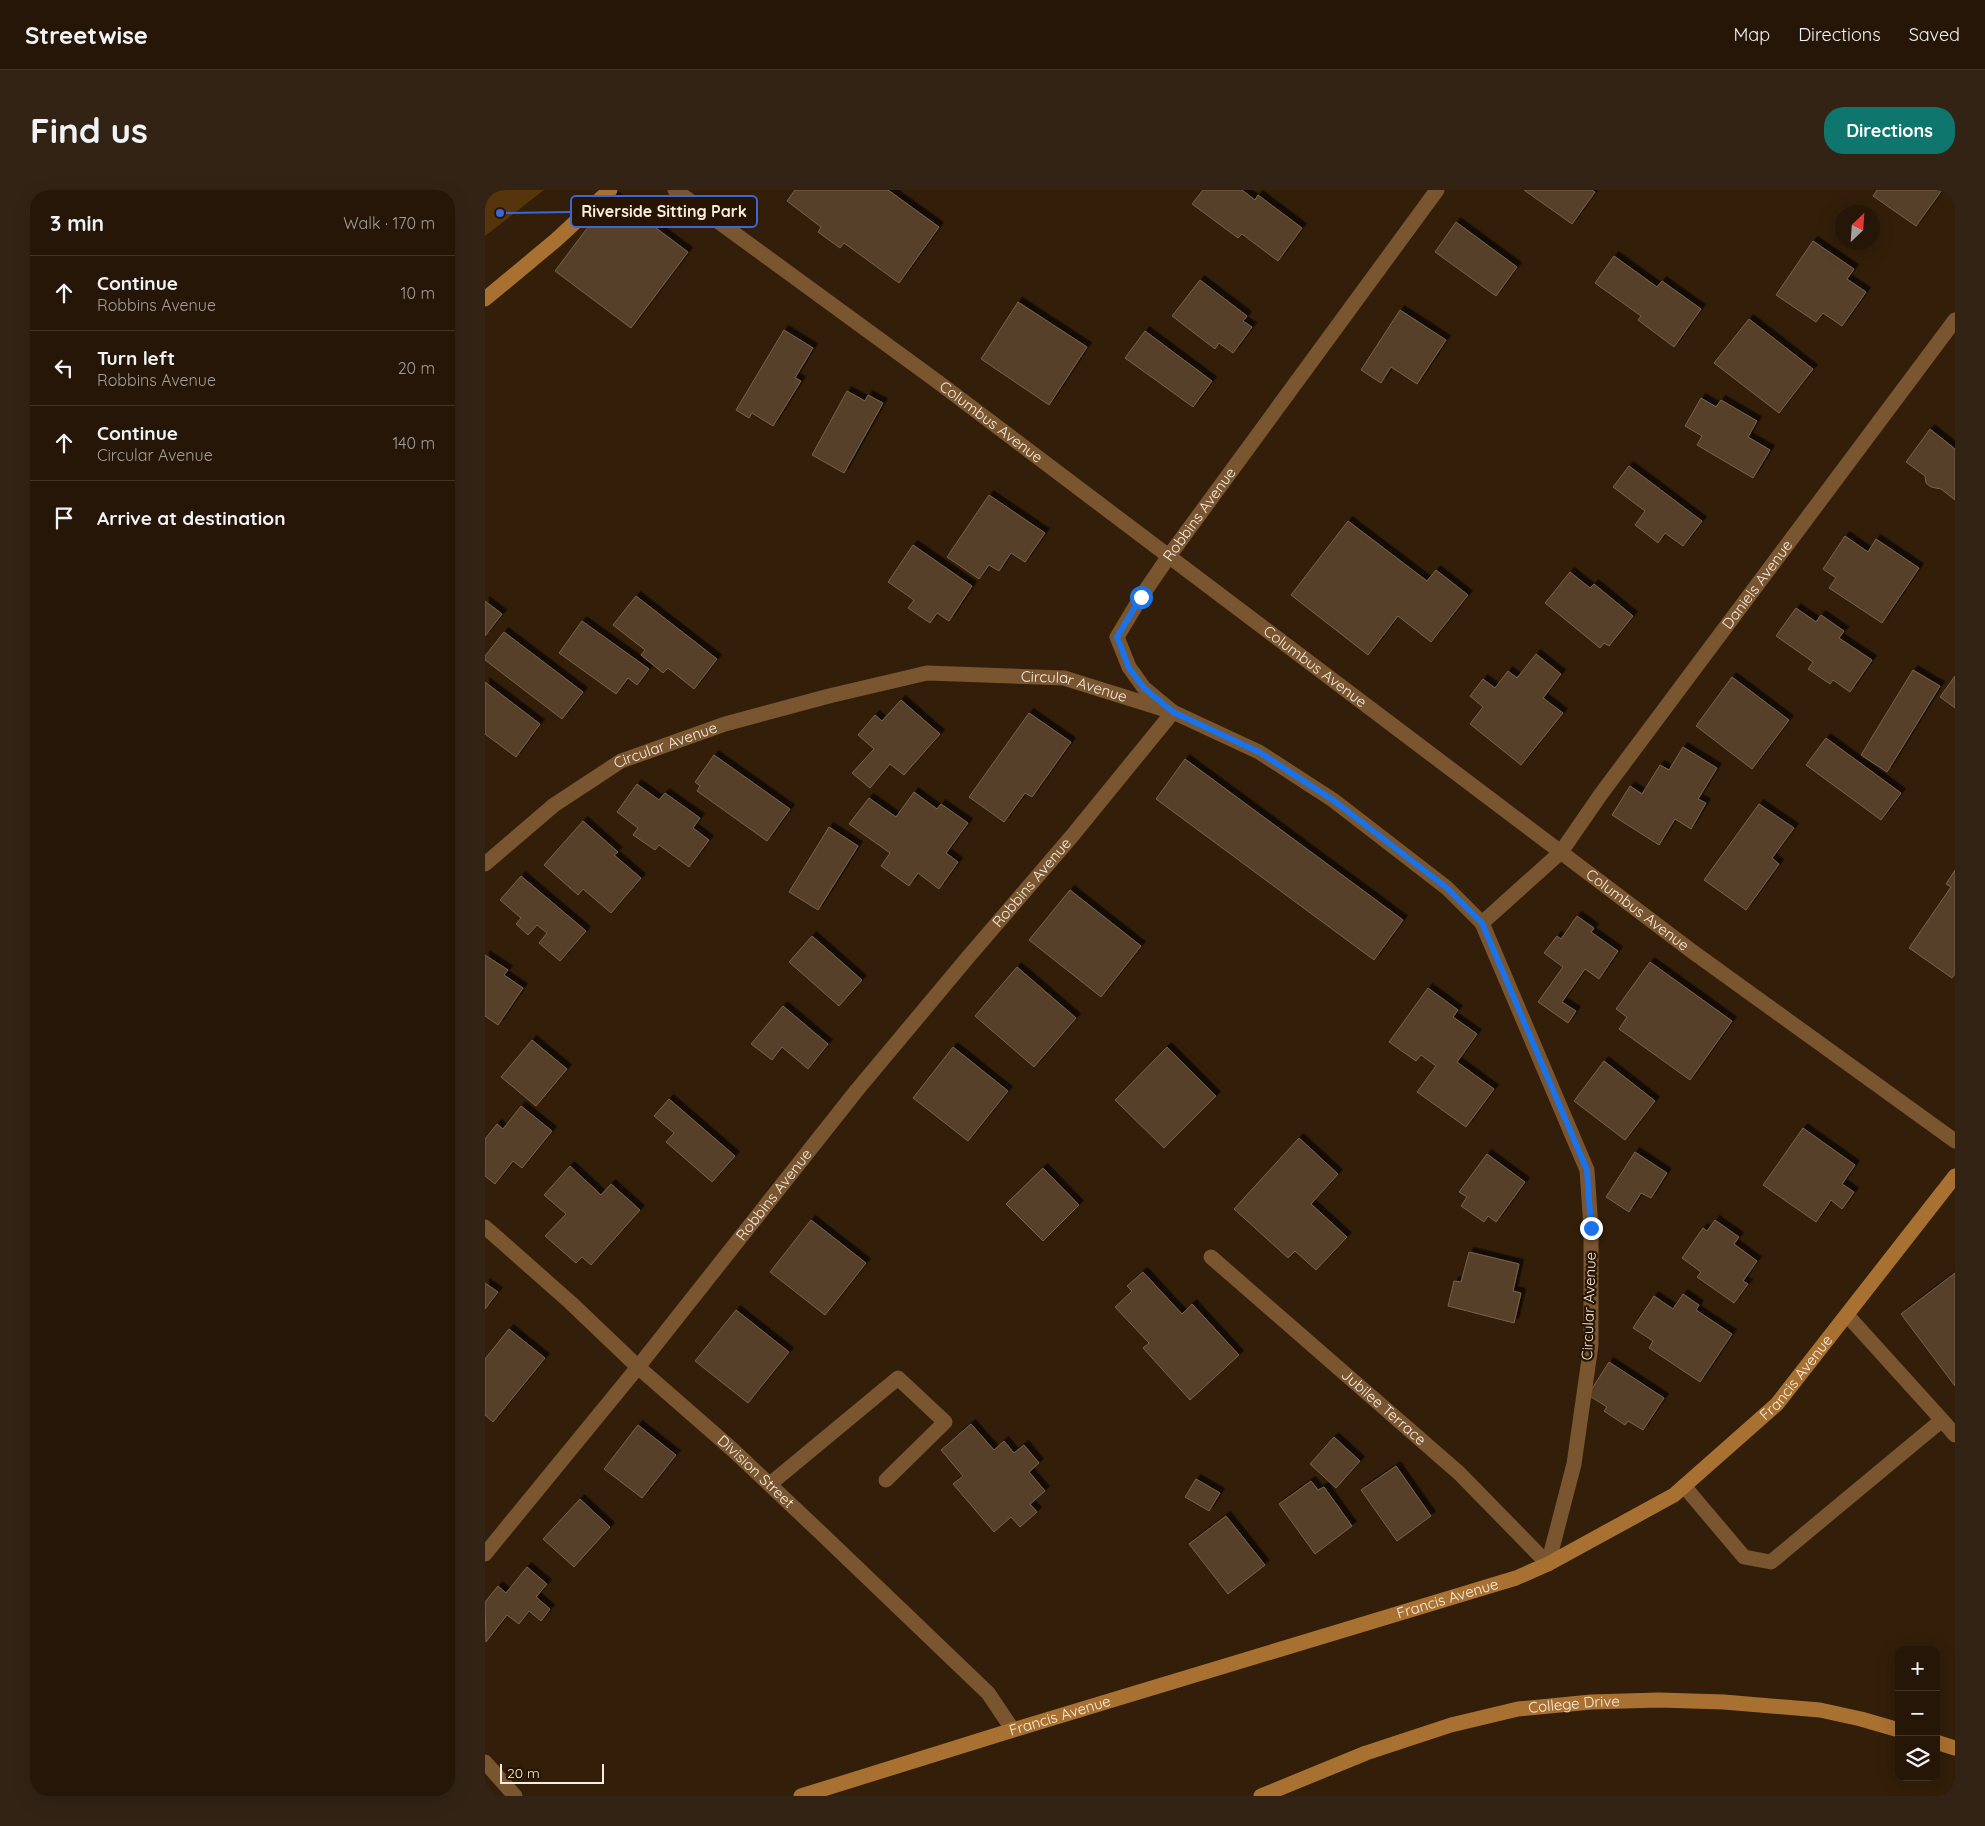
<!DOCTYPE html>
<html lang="en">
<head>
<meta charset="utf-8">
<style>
	:root { --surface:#261607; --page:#322315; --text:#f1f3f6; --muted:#a49f9b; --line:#423528; --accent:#0f766e }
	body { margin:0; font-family:Quicksand,sans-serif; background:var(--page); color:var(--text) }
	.controls { position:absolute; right:15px; bottom:15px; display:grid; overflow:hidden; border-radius:10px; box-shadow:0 5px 20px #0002 }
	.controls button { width:45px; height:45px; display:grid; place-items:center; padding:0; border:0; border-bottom:1px solid var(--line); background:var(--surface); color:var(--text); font:25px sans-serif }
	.compass { position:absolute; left:1350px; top:15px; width:45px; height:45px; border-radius:50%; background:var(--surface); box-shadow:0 5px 20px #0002; rotate:25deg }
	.scale { position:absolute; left:15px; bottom:12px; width:104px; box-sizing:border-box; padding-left:5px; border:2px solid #faede0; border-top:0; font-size:14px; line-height:18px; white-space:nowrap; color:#faede0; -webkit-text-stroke:4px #281501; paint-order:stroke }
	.stop { position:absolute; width:15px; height:15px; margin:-11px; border:4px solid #1a73e8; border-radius:50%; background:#fff }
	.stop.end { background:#1a73e8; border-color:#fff; box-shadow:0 1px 5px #0008 }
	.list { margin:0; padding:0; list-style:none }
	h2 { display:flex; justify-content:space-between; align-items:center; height:65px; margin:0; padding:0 20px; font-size:21px }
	h2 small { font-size:16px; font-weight:400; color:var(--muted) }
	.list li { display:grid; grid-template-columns:32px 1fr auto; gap:15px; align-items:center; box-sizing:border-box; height:75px; padding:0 20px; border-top:1px solid var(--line) }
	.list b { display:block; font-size:19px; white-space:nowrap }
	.list p { margin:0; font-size:16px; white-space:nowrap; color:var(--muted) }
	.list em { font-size:16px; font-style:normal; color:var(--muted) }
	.icon { flex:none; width:28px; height:28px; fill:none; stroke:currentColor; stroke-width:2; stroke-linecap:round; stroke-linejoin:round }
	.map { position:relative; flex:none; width:1470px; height:1606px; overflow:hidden; border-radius:20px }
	header { display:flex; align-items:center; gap:30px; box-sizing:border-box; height:70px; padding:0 25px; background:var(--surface); border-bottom:1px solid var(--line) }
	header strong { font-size:24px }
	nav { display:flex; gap:28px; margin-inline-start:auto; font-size:18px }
	.intro { display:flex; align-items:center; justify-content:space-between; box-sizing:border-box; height:120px; padding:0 30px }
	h1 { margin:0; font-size:35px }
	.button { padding:12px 22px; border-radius:20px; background:var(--accent); color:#fff; font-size:18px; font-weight:700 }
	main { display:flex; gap:30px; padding:0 30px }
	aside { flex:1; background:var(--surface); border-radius:20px; box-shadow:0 5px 20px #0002 }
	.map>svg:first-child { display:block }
</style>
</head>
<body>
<header>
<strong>Streetwise</strong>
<nav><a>Map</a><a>Directions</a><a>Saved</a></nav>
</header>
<div class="intro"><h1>Find us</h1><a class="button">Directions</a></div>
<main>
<aside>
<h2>3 min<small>Walk · 170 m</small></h2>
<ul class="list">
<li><svg class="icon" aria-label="ahead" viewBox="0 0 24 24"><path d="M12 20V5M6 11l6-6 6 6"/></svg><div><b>Continue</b><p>Robbins Avenue</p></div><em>10 m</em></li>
<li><svg class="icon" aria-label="left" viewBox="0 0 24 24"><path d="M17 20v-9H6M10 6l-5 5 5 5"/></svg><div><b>Turn left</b><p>Robbins Avenue</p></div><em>20 m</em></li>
<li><svg class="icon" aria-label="ahead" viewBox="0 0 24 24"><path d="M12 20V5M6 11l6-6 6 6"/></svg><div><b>Continue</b><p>Circular Avenue</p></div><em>140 m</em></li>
<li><svg class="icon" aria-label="arrive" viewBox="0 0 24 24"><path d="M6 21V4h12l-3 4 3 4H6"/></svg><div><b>Arrive at destination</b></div></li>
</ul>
</aside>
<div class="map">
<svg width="1470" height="1606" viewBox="0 0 1470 1606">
	<defs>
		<filter id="shadow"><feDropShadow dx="4.5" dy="-4.5" stdDeviation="0" flood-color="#0009"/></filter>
	</defs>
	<rect width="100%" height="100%" fill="#321e09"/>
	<path fill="#56340c" d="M 0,0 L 59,0 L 0,46 Z"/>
	<path fill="#57412b" stroke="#79624b" filter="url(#shadow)" d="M 310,0 L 403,0 L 454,37 L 414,93 L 359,53 L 355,58 L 333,42 L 336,37 L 302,11 Z
		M 718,0 L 757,0 L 770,10 L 773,5 L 817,38 L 793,71 L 757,44 L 753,48 L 707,14 Z
		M 1039,0 L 1107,0 L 1110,2 L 1087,34 Z
		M 1392,0 L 1457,0 L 1431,36 L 1388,6 Z
		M 127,5 L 203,62 L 146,138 L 70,81 Z
		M 971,32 L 1032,77 L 1011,106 L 950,62 Z
		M 1328,51 L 1369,79 L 1362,89 L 1381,102 L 1357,136 L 1338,123 L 1331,132 L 1291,105 Z
		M 1129,66 L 1172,97 L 1177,91 L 1216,119 L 1189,157 L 1153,130 L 1156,126 L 1110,93 Z
		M 715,90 L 762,126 L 758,131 L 767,137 L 748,163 L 734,153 L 730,159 L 687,126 Z
		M 533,112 L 602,157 L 564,215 L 496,169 Z
		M 915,120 L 961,150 L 932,194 L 906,177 L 896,193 L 876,180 Z
		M 1264,129 L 1328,179 L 1294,223 L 1229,173 Z
		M 299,140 L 328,158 L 310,188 L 316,191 L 288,236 L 267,223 L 264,228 L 251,220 Z
		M 660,141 L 727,191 L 708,217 L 640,168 Z
		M 362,201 L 380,211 L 383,205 L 398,213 L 359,283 L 327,265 Z
		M 1216,208 L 1231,217 L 1236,210 L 1272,231 L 1263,247 L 1285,260 L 1268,288 L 1212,255 L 1217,246 L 1200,236 Z
		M 1445,239 L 1470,259 L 1470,310 L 1456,299 L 1446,297 L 1441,293 L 1440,286 L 1421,272 Z
		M 1144,276 L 1217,331 L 1198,356 L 1180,343 L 1173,353 L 1150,335 L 1160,321 L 1128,297 Z
		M 504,305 L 560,343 L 540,372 L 526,363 L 514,381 L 504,375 L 494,389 L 462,367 Z
		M 863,331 L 942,391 L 951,380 L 983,405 L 946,452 L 913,426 L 883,465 L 806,405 Z
		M 1360,346 L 1383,362 L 1391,349 L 1434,378 L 1397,433 L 1344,398 L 1351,388 L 1338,379 Z
		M 428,355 L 487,396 L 464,431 L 452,423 L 445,433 L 423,418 L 429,410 L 403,392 Z
		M 1085,382 L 1105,398 L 1109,394 L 1148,426 L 1124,456 L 1119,453 L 1115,458 L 1060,413 Z
		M 151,406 L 232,469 L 209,499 L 183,478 L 178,483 L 156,465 L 160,460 L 128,435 Z
		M 0,411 L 17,424 L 0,446 Z
		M 1311,418 L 1331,432 L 1336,425 L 1359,441 L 1354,448 L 1387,470 L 1365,502 L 1348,490 L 1345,494 L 1323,479 L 1328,472 L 1291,446 Z
		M 97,431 L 164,479 L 152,495 L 143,488 L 131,504 L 74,463 Z
		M 19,442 L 98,502 L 77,529 L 0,470 L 0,466 Z
		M 1051,464 L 1076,484 L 1058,508 L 1078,523 L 1036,575 L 985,534 L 998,517 L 985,506 L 998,489 L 1010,498 L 1023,481 L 1032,488 Z
		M 1428,480 L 1455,496 L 1402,582 L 1376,565 Z
		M 1470,486 L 1470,518 L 1455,507 Z
		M 1247,487 L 1304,530 L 1267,579 L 1211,536 Z
		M 0,492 L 55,534 L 31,567 L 0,544 Z
		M 416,510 L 455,544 L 419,585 L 405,574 L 385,598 L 367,583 L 389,559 L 373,545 L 390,525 L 397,531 Z
		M 544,523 L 586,552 L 547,607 L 540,603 L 519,632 L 484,607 Z
		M 1341,548 L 1416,603 L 1396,630 L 1321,575 Z
		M 1198,557 L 1232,578 L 1213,609 L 1221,613 L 1206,639 L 1190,629 L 1174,655 L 1127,625 L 1145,596 L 1157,604 L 1175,575 L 1184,580 Z
		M 229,565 L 305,619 L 282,651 L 212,601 L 215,596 L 210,592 Z
		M 700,569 L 918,730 L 889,770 L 671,609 Z
		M 152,594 L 174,610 L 180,603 L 215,628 L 208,638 L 224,650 L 204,677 L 174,655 L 170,660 L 148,645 L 153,638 L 132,622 Z
		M 429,602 L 452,619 L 456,614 L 483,633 L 461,663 L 473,672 L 454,699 L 433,683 L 424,696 L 396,676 L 405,663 L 364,634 L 384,608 L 411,627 Z
		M 1274,614 L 1309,638 L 1287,668 L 1294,674 L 1261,720 L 1219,690 Z
		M 98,631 L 133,662 L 129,665 L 156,688 L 126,723 L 98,699 L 93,705 L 59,675 Z
		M 344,637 L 373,656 L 333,720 L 304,702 Z
		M 1470,680 L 1470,784 L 1467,788 L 1424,758 L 1466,697 L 1461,694 Z
		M 36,686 L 101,741 L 75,771 L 54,753 L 62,743 L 52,735 L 43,745 L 31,734 L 36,728 L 15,710 Z
		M 585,700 L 656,756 L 616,807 L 544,750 Z
		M 1092,726 L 1109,738 L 1106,742 L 1133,761 L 1114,789 L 1100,779 L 1077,812 L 1091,821 L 1083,833 L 1053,812 L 1078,777 L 1059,763 L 1072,746 L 1076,749 Z
		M 327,746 L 377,790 L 354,816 L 304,772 Z
		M 0,765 L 23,780 L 19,785 L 38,798 L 13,835 L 0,826 Z
		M 1165,772 L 1247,831 L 1205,890 L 1134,839 L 1142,827 L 1131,819 Z
		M 532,777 L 591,828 L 549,877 L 490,826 Z
		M 943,798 L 973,820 L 968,827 L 992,844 L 972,872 L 1009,899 L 981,937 L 932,902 L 951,876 L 936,865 L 931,871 L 904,852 Z
		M 298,816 L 343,854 L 323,879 L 297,857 L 287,870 L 266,854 Z
		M 47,850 L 82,879 L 51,916 L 16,887 Z
		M 468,857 L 523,901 L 483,951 L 428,908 Z
		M 682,857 L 731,906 L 679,958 L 630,910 Z
		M 1119,871 L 1170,911 L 1140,950 L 1089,911 Z
		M 184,909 L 250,966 L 227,992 L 181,952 L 189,943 L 169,926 Z
		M 36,916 L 67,941 L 37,978 L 28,971 L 10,994 L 0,986 L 0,949 L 12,934 L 18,939 Z
		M 1318,938 L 1370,975 L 1357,994 L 1369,1002 L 1357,1019 L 1346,1010 L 1331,1032 L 1278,995 Z
		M 814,948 L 853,984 L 826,1014 L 862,1047 L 831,1080 L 810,1061 L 803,1068 L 749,1019 Z
		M 1150,962 L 1182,983 L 1166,1008 L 1156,1003 L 1144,1022 L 1121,1007 Z
		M 1002,964 L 1040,992 L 1011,1032 L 1003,1026 L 999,1032 L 976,1016 L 982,1007 L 974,1002 Z
		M 85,976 L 116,1005 L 126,994 L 155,1020 L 106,1075 L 97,1067 L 91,1073 L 60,1046 L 81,1024 L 59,1005 Z
		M 558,978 L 594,1015 L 558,1051 L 521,1014 Z
		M 326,1030 L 381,1073 L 340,1125 L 285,1082 Z
		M 1230,1030 L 1254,1047 L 1249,1054 L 1272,1071 L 1258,1091 L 1263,1094 L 1249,1113 L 1212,1087 L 1216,1082 L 1197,1068 L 1218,1038 L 1222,1041 Z
		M 984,1062 L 1034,1074 L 1028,1101 L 1036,1103 L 1029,1133 L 963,1116 L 969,1091 L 976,1092 Z
		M 658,1082 L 697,1124 L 707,1114 L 754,1165 L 705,1210 L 658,1158 L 664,1153 L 630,1117 L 647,1101 L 642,1096 Z
		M 1470,1083 L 1470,1196 L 1416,1124 Z
		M 0,1093 L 13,1102 L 0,1119 Z
		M 1198,1104 L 1214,1115 L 1211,1120 L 1247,1144 L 1215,1192 L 1164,1158 L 1168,1151 L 1148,1138 L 1169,1106 L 1188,1119 Z
		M 251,1120 L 304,1162 L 263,1213 L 210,1171 Z
		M 24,1139 L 60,1168 L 8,1232 L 0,1225 L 0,1169 Z
		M 1124,1172 L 1179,1208 L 1158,1240 L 1143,1231 L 1140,1235 L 1119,1221 L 1122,1217 L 1103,1205 Z
		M 486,1234 L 509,1260 L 519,1251 L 529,1263 L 539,1255 L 554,1273 L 544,1282 L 560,1301 L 545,1314 L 552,1322 L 535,1337 L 526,1327 L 509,1342 L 468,1294 L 478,1286 L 456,1260 Z
		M 153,1235 L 191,1265 L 157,1308 L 119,1279 Z
		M 849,1247 L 875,1271 L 851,1298 L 825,1274 Z
		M 911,1276 L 946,1326 L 912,1351 L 876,1300 Z
		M 711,1289 L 735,1303 L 724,1321 L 700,1307 Z
		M 826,1291 L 833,1300 L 839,1297 L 867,1336 L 830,1364 L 794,1314 Z
		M 95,1309 L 125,1337 L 89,1377 L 58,1349 Z
		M 741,1326 L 780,1375 L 743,1404 L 704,1354 Z
		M 42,1377 L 62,1394 L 51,1407 L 65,1419 L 56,1431 L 44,1421 L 34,1434 L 22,1425 L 1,1452 L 0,1412 L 13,1396 L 21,1403 Z"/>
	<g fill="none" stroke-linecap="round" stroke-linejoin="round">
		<path stroke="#795530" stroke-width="15" d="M 1457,1230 L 1470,1245
			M 285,1294 L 413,1188 L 460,1232 L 401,1290
			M 1199,1296 L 1259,1367 L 1286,1372 L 1457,1230 L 1362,1125"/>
		<g stroke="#795530" stroke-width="15">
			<path id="s1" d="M 190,0 L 453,192 L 1208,762 L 1470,951"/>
			<path id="s2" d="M 0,674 L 69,615 L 136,571 L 240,534 L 344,506 L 442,483 L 579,488 L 688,522 L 774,562 L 848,610 L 962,698 L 997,733 L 1102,980 L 1106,1038 L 1106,1155 L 1089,1274 L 1063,1374"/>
			<path id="s3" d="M 997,733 L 1076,662 L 1116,604 L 1470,130"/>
			<path id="s4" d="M 0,1037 L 86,1113 L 153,1177 L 248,1260 L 338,1345 L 503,1503 L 528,1540"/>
			<path id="s5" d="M 726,1067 L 974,1283 L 1063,1374"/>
			<path id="s6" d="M 0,1364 L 153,1177 L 372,900 L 484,766 L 587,646 L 688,522 L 659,498 L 644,477 L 632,447 L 656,407 L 684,366 L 952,0"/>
			<path d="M 0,1572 L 30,1606"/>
		</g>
		<g stroke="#a97131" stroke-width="15">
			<path d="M 0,109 L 71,50 L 125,0"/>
			<path d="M 1451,1552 L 1470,1558"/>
			<path id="s7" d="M 316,1606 L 528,1540 L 1031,1388 L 1063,1374 L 1189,1305 L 1292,1214 L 1470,986"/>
			<path id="s8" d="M 776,1606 L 881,1563 L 966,1535 L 1033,1519 L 1106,1512 L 1174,1510 L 1239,1512 L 1335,1520 L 1376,1529 L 1414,1540"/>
		</g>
	</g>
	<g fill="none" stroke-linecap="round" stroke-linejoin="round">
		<path stroke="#1a73e8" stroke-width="6" d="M 656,407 L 632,447 L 644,478 L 659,498 L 688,522 L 774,562 L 848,610 L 962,698 L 997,733 L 1102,980 L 1106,1038"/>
	</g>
	<g text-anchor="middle" stroke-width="4.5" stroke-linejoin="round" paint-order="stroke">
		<g font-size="15" fill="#faede0" stroke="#281501">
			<text dy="5" stroke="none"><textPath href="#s1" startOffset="392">Columbus Avenue</textPath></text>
			<text dy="5" stroke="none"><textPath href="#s6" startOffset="1331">Robbins Avenue</textPath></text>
			<text dy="5" stroke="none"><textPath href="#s3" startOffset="438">Daniels Avenue</textPath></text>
			<text dy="5" stroke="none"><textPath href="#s1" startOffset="798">Columbus Avenue</textPath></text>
			<text dy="5" stroke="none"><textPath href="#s2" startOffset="638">Circular Avenue</textPath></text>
			<text dy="5" stroke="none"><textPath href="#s2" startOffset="218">Circular Avenue</textPath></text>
			<text dy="5" stroke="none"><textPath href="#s6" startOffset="866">Robbins Avenue</textPath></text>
			<text dy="5" stroke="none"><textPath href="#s1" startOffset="1202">Columbus Avenue</textPath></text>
			<text dy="5" stroke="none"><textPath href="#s6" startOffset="461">Robbins Avenue</textPath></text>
			<text transform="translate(1104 1116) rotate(-88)" y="5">Circular Avenue</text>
			<text dy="5" stroke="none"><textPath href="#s7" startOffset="1096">Francis Avenue</textPath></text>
			<text dy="5" stroke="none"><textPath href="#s5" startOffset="229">Jubilee Terrace</textPath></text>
			<text dy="5" stroke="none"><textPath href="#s4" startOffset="365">Division Street</textPath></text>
			<text dy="5" stroke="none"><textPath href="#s7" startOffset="676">Francis Avenue</textPath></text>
			<text dy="5" stroke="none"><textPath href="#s8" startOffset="328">College Drive</textPath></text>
			<text dy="5" stroke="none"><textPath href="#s7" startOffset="271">Francis Avenue</textPath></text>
		</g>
	</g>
	<path fill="none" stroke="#3e66d9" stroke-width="2" d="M15 23L86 22"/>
	<circle fill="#3e66d9" stroke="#281501" stroke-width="2" cx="15" cy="23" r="5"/>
	<rect fill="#281501" stroke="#3e66d9" stroke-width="2" x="86" y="6" width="186" height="31" rx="5"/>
	<g font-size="16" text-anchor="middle" font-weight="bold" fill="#faede0">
		<text x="179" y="27">Riverside Sitting Park</text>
	</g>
</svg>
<div class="controls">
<button>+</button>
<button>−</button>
<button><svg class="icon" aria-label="layers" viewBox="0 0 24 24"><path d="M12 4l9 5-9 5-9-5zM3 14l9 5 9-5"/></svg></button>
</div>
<svg class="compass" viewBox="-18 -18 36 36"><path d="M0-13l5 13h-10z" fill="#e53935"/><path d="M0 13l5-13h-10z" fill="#a49f9b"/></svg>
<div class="scale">20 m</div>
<div class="stop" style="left:656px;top:407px"></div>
<div class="stop end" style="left:1106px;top:1038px"></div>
</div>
</main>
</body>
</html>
